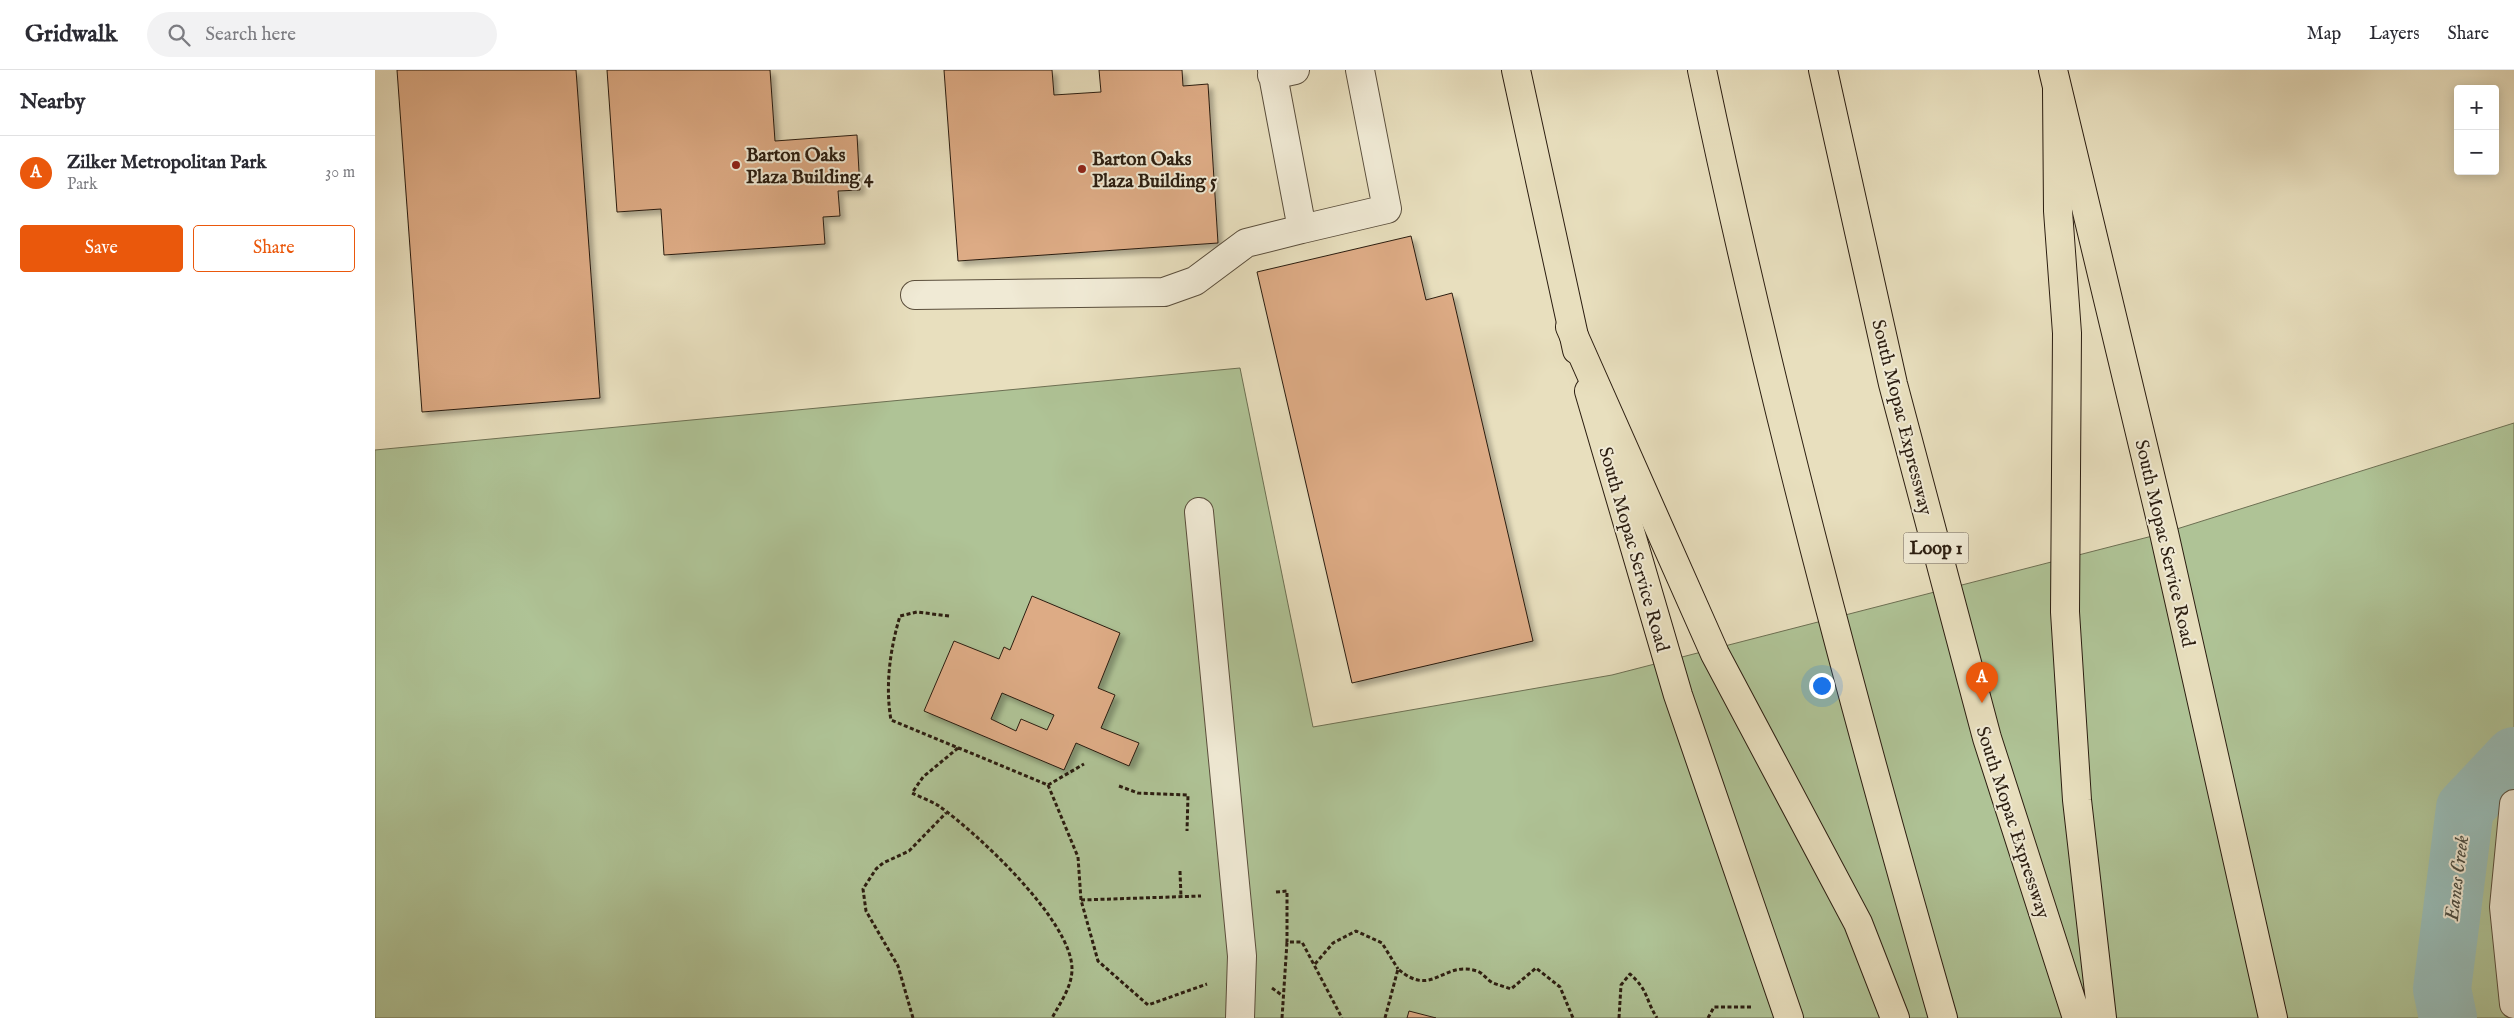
<!DOCTYPE html>
<html lang="en">
<head>
<meta charset="utf-8">
<style>
	:root { --surface:#fff; --page:#f2f2f3; --text:#2b2b33; --muted:#7c7c81; --line:#e1e1e2; --accent:#ea580c }
	body { margin:0; font-family:"IM FELL English",serif; background:var(--page); color:var(--text) }
	.controls { position:absolute; right:15px; top:15px; display:grid; overflow:hidden; border-radius:5px; box-shadow:0 2px 12px #0003 }
	.controls button { width:45px; height:45px; display:grid; place-items:center; padding:0; border:0; border-bottom:1px solid var(--line); background:var(--surface); color:var(--text); font:25px sans-serif }
	.you { position:absolute; left:1446px; top:615px; width:18px; height:18px; margin:-12px; border:4px solid #fff; border-radius:50%; background:#1a73e8; box-shadow:0 0 0 8px #1a73e833 }
	.badge { display:grid; place-items:center; width:32px; height:32px; border-radius:50%; background:var(--accent); color:#fff; font-size:16px; font-weight:700 }
	.pin { position:absolute; translate:-50% -41px; filter:drop-shadow(0 1px 2px #0008) }
	.pin::after { content:''; position:absolute; top:26px; width:18px; height:15px; background:inherit; clip-path:polygon(0 0,100% 0,50% 100%) }
	.list { margin:0; padding:0; list-style:none }
	h2 { display:flex; justify-content:space-between; align-items:center; height:65px; margin:0; padding:0 20px; font-size:21px }
	h2 small { font-size:16px; font-weight:400; color:var(--muted) }
	.list li { display:grid; grid-template-columns:32px 1fr auto; gap:15px; align-items:center; box-sizing:border-box; height:75px; padding:0 20px; border-top:1px solid var(--line) }
	.list b { display:block; font-size:19px; white-space:nowrap }
	.list p { margin:0; font-size:16px; white-space:nowrap; color:var(--muted) }
	.list em { font-size:16px; font-style:normal; color:var(--muted) }
	.actions { display:flex; gap:10px; padding:15px 20px }
	.actions a { flex:1; padding:11px 0; border:1px solid var(--accent); border-radius:5px; text-align:center; font-size:18px; color:var(--accent) }
	.actions .main { background:var(--accent); color:#fff }
	.icon { flex:none; width:28px; height:28px; fill:none; stroke:currentColor; stroke-width:2; stroke-linecap:round; stroke-linejoin:round }
	.map { position:relative; flex:none; width:2139px; height:948px; overflow:hidden }
	header { display:flex; align-items:center; gap:30px; box-sizing:border-box; height:70px; padding:0 25px; background:var(--surface); border-bottom:1px solid var(--line) }
	header strong { font-size:24px }
	nav { display:flex; gap:28px; margin-inline-start:auto; font-size:18px }
	.search { width:350px; height:45px; background:var(--page); display:flex; align-items:center; gap:12px; box-sizing:border-box; padding:0 18px; border-radius:28px; color:var(--muted); font-size:19px }
	main { display:flex }
	aside { flex:1; background:var(--surface) }
	.map>svg:first-child { display:block }
</style>
</head>
<body>
<header>
<strong>Gridwalk</strong>
<div class="search"><svg class="icon" aria-label="search" viewBox="0 0 24 24"><circle cx="10" cy="10" r="6"/><path d="M15 15l6 6"/></svg>Search here</div>
<nav><a>Map</a><a>Layers</a><a>Share</a></nav>
</header>
<main>
<aside>
<h2>Nearby<small></small></h2>
<ul class="list">
<li><span class="badge">A</span><div><b>Zilker Metropolitan Park</b><p>Park</p></div><em>30 m</em></li>
</ul>
<div class="actions"><a class="main">Save</a><a>Share</a></div>
</aside>
<div class="map">
<svg width="2139" height="948" viewBox="0 0 2139 948">
	<defs>
		<filter id="shadow"><feDropShadow dx="4.5" dy="4.5" stdDeviation="2.5" flood-color="#0004"/></filter>
	</defs>
	<rect width="100%" height="100%" fill="#e8dfbe"/>
	<filter id="stains"><feTurbulence type="fractalNoise" baseFrequency=".004" numOctaves="4"/><feColorMatrix values="0 0 0 0 .2 0 0 0 0 .09 0 0 0 0 .02 0 0 0 .5 -.17"/></filter>
	<radialGradient id="worn" r=".72"><stop offset=".6" stop-color="#630" stop-opacity="0"/><stop offset="1" stop-color="#630" stop-opacity=".3"/></radialGradient>
	<path fill="#afc396" stroke="#6d7053" d="M 865,298 L 938,657 L 1237,605 L 1789,463 L 2139,353 L 2139,948 L 0,948 L 0,380 Z"/>
	<g fill="none" stroke-linecap="round" stroke-linejoin="round">
		<path stroke="#98bcb7" stroke-width="58" d="M 2073,948 L 2067,919 L 2090,738 L 2139,686"/>
	</g>
	<path fill="#ddab85" stroke="#2b1d10" fill-rule="evenodd" filter="url(#shadow)" d="M 22,0 L 201,0 L 225,328 L 47,342 Z
		M 232,0 L 395,0 L 400,71 L 482,65 L 485,120 L 463,121 L 465,146 L 448,147 L 450,174 L 289,185 L 286,139 L 242,142 Z
		M 569,0 L 677,0 L 679,25 L 726,22 L 724,0 L 807,0 L 808,16 L 833,14 L 843,173 L 583,191 Z
		M 1036,166 L 1051,230 L 1077,223 L 1158,571 L 977,613 L 882,202 Z
		M 657,526 L 745,563 L 723,618 L 740,625 L 726,658 L 764,673 L 754,696 L 701,673 L 689,700 L 549,641 L 579,571 L 624,589 L 629,577 L 635,580 ZM 627,623 L 679,645 L 672,660 L 646,649 L 641,661 L 616,649 Z
		M 1034,941 L 1061,948 L 1032,948 Z"/>
	<g fill="none" stroke-linecap="round" stroke-linejoin="round">
		<defs>
			<path id="minor" d="M 897,5 L 920,0
				M 927,159 L 1012,139 L 985,0
				M 540,225 L 789,222 L 820,211 L 871,173 L 927,159 L 897,0
				M 824,442 L 867,886 L 865,948
				M 2139,734 L 2129,837 L 2139,934"/>
			<path id="major" d="M 1141,0 L 1202,280
				M 1678,0 L 1789,463 L 1898,948
				M 1214,321 L 1303,625 L 1414,948"/>
			<path id="highway" d="M 1327,0 C 1394,319 1478,635 1568,948
				M 1448,0 L 1518,314 L 1612,668 L 1702,948
				M 1682,20 L 1683,141 L 1692,263 L 1690,542 L 1702,730 L 1727,948
				M 1195,257 L 1340,584 L 1483,853 L 1520,948"/>
		</defs>
		<use href="#minor" stroke="#5a4e3c" stroke-width="30"/>
		<use href="#major" stroke="#2b1d10" stroke-width="30"/>
		<use href="#highway" stroke="#2b1d10" stroke-width="30"/>
		<path stroke="#2b1d10" stroke-width="3" stroke-dasharray="4 2.5" stroke-linecap="butt" d="M 574,546 L 542,542 L 525,546 C 515,579 510,616 516,650 L 673,715 L 709,694
			M 583,678 L 548,707 L 537,723 C 545,727 556,731 564,736 C 602,763 697,851 697,899 C 697,917 685,933 677,948
			M 673,715 L 703,787 L 706,830 L 723,891 L 773,935 L 832,914
			M 744,716 L 763,723 L 813,725 L 812,761
			M 805,801 L 806,827
			M 901,822 L 912,821 L 912,872 L 927,872 L 967,948
			M 706,830 L 826,826
			M 940,894 L 958,873 L 981,861 L 1007,873 L 1023,899
			M 897,918 L 908,926
			M 538,948 L 523,896 L 491,841 L 488,819 L 501,799 L 508,793 L 534,781 L 571,743
			M 907,948 L 912,872
			M 1010,948 L 1023,899 C 1058,929 1067,890 1102,901 C 1108,903 1112,910 1118,913 C 1124,915 1130,917 1136,919 L 1161,898 L 1185,917 L 1198,948
			M 1244,948 L 1246,915 L 1255,904 C 1274,921 1270,929 1282,948
			M 1333,948 L 1339,937 L 1378,937"/>
		<use href="#minor" stroke="#f0ead5" stroke-width="28"/>
		<use href="#major" stroke="#e8dfbe" stroke-width="28"/>
		<use href="#highway" stroke="#e8dfbe" stroke-width="28"/>
	</g>
	<g fill="#8f2418" stroke="#f0ead5" stroke-width="2">
		<circle cx="361" cy="95" r="5"/>
		<circle cx="707" cy="99" r="5"/>
	</g>
	<g text-anchor="middle" stroke-width="4" stroke-linejoin="round" paint-order="stroke">
		<rect fill="#f0ead5" stroke="#665a4b" stroke-width="1" x="1528.5" y="462.5" width="65" height="31" rx="4"/>
		<g font-size="18" font-weight="bold" fill="#2b1d10">
			<text x="1561" y="484">Loop 1</text>
		</g>
		<g font-size="19" font-weight="bold" fill="#2b1d10" stroke="#f0ead5" text-anchor="start">
			<text x="371" y="91">Barton Oaks<tspan x="371" dy="22">Plaza Building 4</tspan></text>
			<text x="717" y="95">Barton Oaks<tspan x="717" dy="22">Plaza Building 5</tspan></text>
		</g>
		<g font-size="19" fill="#2b1d10" stroke="#f0ead5">
			<text transform="translate(1528 347) rotate(76)" y="7">South Mopac Expressway</text>
			<text transform="translate(1791 473) rotate(77)" y="7">South Mopac Service Road</text>
			<text transform="translate(1260 479) rotate(74)" y="7">South Mopac Service Road</text>
			<text transform="translate(1639 752) rotate(72)" y="7">South Mopac Expressway</text>
		</g>
		<g font-size="20" font-style="italic" fill="#4c4d42" stroke="#f0ead5">
			<text transform="translate(2081 808) rotate(-83)" y="7">Eanes Creek</text>
		</g>
	</g>
	<rect width="100%" height="100%" filter="url(#stains)"/>
	<rect width="100%" height="100%" fill="url(#worn)"/>
</svg>
<div class="controls">
<button>+</button>
<button>−</button>
</div>
<div class="you"></div>
<div class="pin badge" style="left:1607px;top:633px">A</div>
</div>
</main>
</body>
</html>
